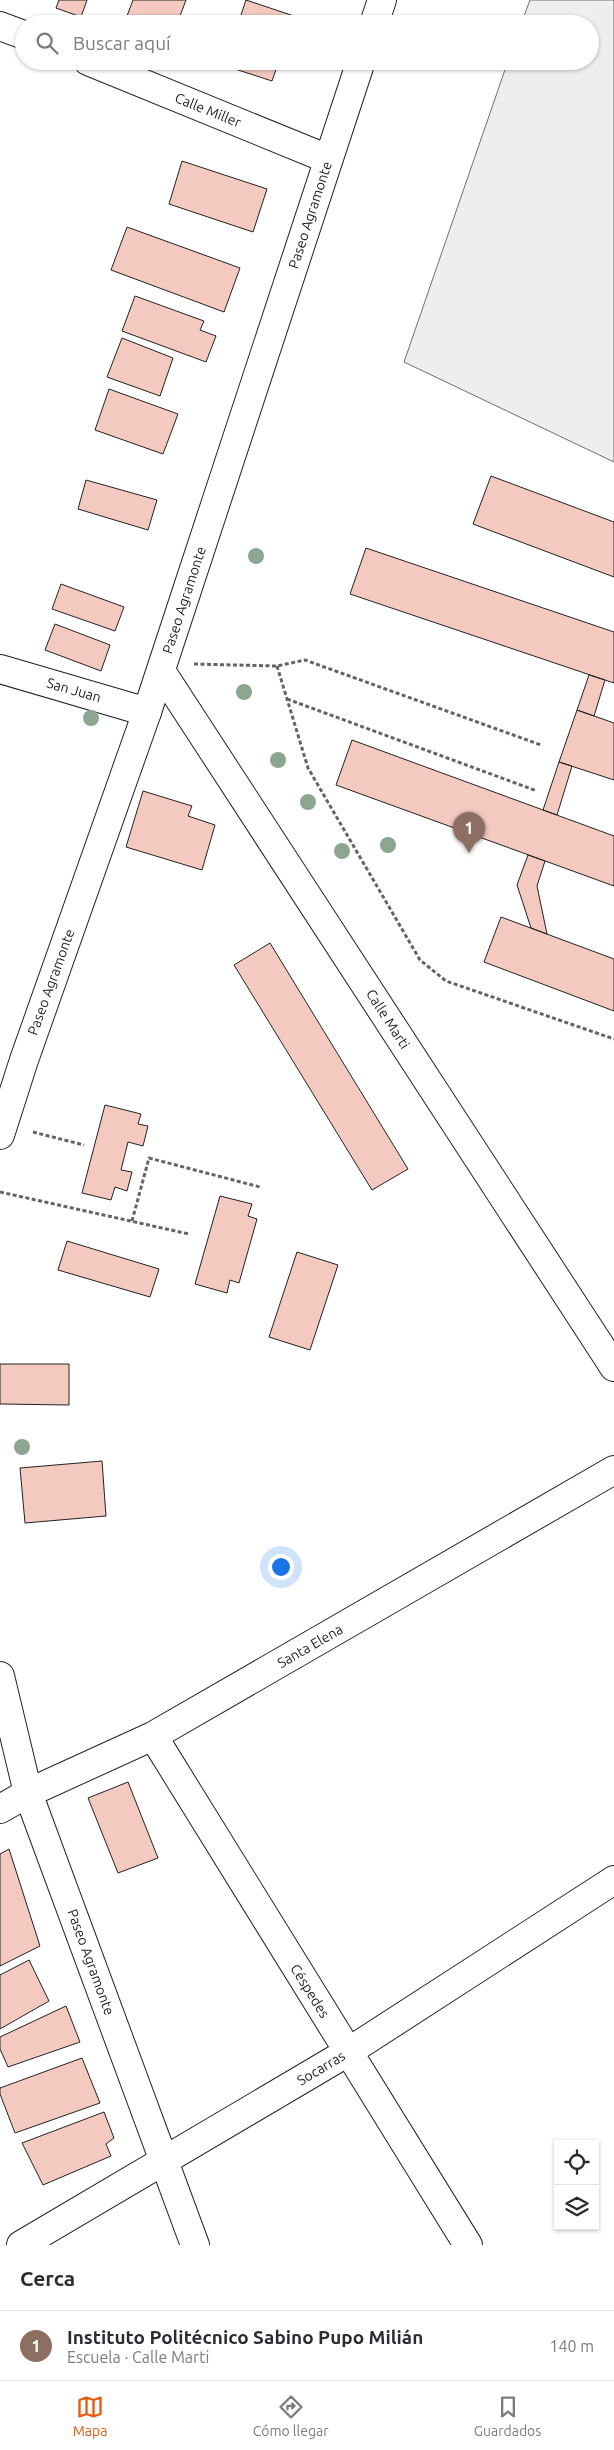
<!DOCTYPE html>
<html lang="es">
<head>
<meta charset="utf-8">
<style>
	:root { --surface:#fff; --page:#f2f2f3; --text:#2b2b33; --muted:#7c7c81; --line:#e1e1e2; --accent:#ea580c }
	body { margin:0; font-family:Ubuntu,sans-serif; background:var(--page); color:var(--text) }
	.controls { position:absolute; right:15px; bottom:15px; display:grid; overflow:hidden; border-radius:0px; box-shadow:0 1px 4px #0004 }
	.controls button { width:45px; height:45px; display:grid; place-items:center; padding:0; border:0; border-bottom:1px solid var(--line); background:var(--surface); color:var(--text); font:25px sans-serif }
	.you { position:absolute; left:280px; top:1566px; width:18px; height:18px; margin:-12px; border:4px solid #fff; border-radius:50%; background:#1a73e8; box-shadow:0 0 0 8px #1a73e833 }
	.badge { display:grid; place-items:center; width:32px; height:32px; border-radius:50%; background:var(--accent); color:#fff; font-size:16px; font-weight:700 }
	.pin { position:absolute; translate:-50% -41px; filter:drop-shadow(0 1px 2px #0008) }
	.pin::after { content:''; position:absolute; top:26px; width:18px; height:15px; background:inherit; clip-path:polygon(0 0,100% 0,50% 100%) }
	.list { margin:0; padding:0; list-style:none }
	h2 { display:flex; justify-content:space-between; align-items:center; height:65px; margin:0; padding:0 20px; font-size:21px }
	h2 small { font-size:16px; font-weight:400; color:var(--muted) }
	.list li { display:grid; grid-template-columns:32px 1fr auto; gap:15px; align-items:center; box-sizing:border-box; height:70px; padding:0 20px; border-top:1px solid var(--line) }
	.list b { display:block; font-size:19px; white-space:nowrap }
	.list p { margin:0; font-size:16px; white-space:nowrap; color:var(--muted) }
	.list em { font-size:16px; font-style:normal; color:var(--muted) }
	.icon { flex:none; width:28px; height:28px; fill:none; stroke:currentColor; stroke-width:2; stroke-linecap:round; stroke-linejoin:round }
	.map { position:relative; flex:none; width:614px; height:2245px; overflow:hidden }
	.search { position:absolute; background:var(--surface); box-shadow:0 1px 4px #0004; left:15px; right:15px; top:15px; height:55px; display:flex; align-items:center; gap:12px; box-sizing:border-box; padding:0 18px; border-radius:28px; color:var(--muted); font-size:19px }
	.sheet { height:135px; background:var(--surface) }
	nav { display:flex; justify-content:space-around; align-items:center; box-sizing:border-box; height:70px; border-top:1px solid var(--line); background:var(--surface); font-size:14px; color:var(--muted) }
	nav a { display:grid; justify-items:center; gap:2px }
	nav .on { color:var(--accent) }
	.map>svg:first-child { display:block }
</style>
</head>
<body>
<div class="map">
<svg width="614" height="2245" viewBox="0 0 614 2245">
	<rect width="100%" height="100%" fill="#fff"/>
	<path fill="#eee" stroke="#6f6f6f" d="M 530,0 L 614,0 L 614,462 L 404,362 L 508,61 L 590,61 L 590,24 L 521,24 Z"/>
	<path fill="#f3c9c0" stroke="#222" d="M 59,0 L 87,0 L 81,17 L 56,8 Z
		M 133,0 L 186,0 L 177,24 L 124,24 Z
		M 246,0 L 306,20 L 305,24 L 238,24 Z
		M 238,61 L 279,61 L 272,81 L 235,69 Z
		M 182,161 L 267,189 L 253,232 L 169,204 Z
		M 127,227 L 240,268 L 224,312 L 111,270 Z
		M 135,296 L 204,321 L 200,330 L 216,336 L 206,362 L 122,331 Z
		M 122,338 L 173,358 L 160,396 L 107,377 Z
		M 109,389 L 178,414 L 163,454 L 95,430 Z
		M 491,476 L 614,522 L 614,577 L 473,524 Z
		M 86,480 L 157,500 L 148,530 L 78,509 Z
		M 366,548 L 614,632 L 614,683 L 350,594 Z
		M 61,584 L 124,607 L 115,631 L 52,609 Z
		M 55,624 L 110,645 L 101,671 L 45,650 Z
		M 589,675 L 605,680 L 594,716 L 577,710 Z
		M 577,710 L 614,723 L 614,780 L 559,762 Z
		M 352,740 L 614,836 L 614,886 L 336,785 Z
		M 559,762 L 572,766 L 557,815 L 543,810 Z
		M 143,791 L 192,806 L 188,816 L 215,825 L 202,870 L 126,847 Z
		M 528,855 L 545,861 L 537,886 L 547,934 L 531,928 L 517,885 Z
		M 501,917 L 614,959 L 614,1011 L 484,962 Z
		M 270,943 L 408,1169 L 372,1190 L 234,965 Z
		M 105,1105 L 141,1114 L 138,1124 L 148,1126 L 143,1146 L 128,1142 L 121,1170 L 132,1172 L 127,1191 L 115,1187 L 111,1200 L 82,1193 Z
		M 220,1196 L 252,1204 L 248,1216 L 257,1219 L 239,1283 L 230,1280 L 227,1293 L 195,1284 Z
		M 67,1241 L 159,1269 L 150,1297 L 58,1270 Z
		M 297,1252 L 338,1265 L 310,1350 L 269,1337 Z
		M 0,1364 L 69,1364 L 69,1405 L 0,1404 Z
		M 102,1461 L 106,1516 L 25,1523 L 20,1468 Z
		M 128,1782 L 158,1858 L 118,1873 L 88,1798 Z
		M 9,1849 L 40,1946 L 0,1966 L 0,1854 Z
		M 29,1960 L 49,2001 L 0,2029 L 0,1975 Z
		M 66,2006 L 80,2042 L 8,2067 L 0,2049 L 0,2037 Z
		M 82,2058 L 100,2103 L 15,2133 L 0,2094 L 0,2088 Z
		M 104,2112 L 114,2138 L 106,2144 L 111,2156 L 43,2185 L 22,2143 Z"/>
	<g fill="none" stroke-linecap="round" stroke-linejoin="round">
		<defs>
			<path id="minor" d="M 0,26 L 24,35
				M 88,61 L 328,159
				M 0,669 L 147,712
				M 161,671 L 614,1367
				M 153,1736 L 468,2245
				M 0,1809 L 28,1793 L 153,1736 L 614,1470
				M 21,2245 L 348,2052 L 614,1880"/>
			<path id="tertiary" d="M 374,24 L 382,0
				M 0,1135 L 24,1060 L 147,712 L 361,61
				M 0,1676 L 28,1793 L 195,2245"/>
		</defs>
		<use href="#minor" stroke="#222" stroke-width="30"/>
		<use href="#tertiary" stroke="#222" stroke-width="30"/>
		<path stroke="#646464" stroke-width="3" stroke-dasharray="4 2.5" stroke-linecap="butt" d="M 194,664 L 277,666 L 305,660 L 541,745
			M 277,666 L 308,768 L 420,960 L 446,981 L 614,1039
			M 287,699 L 537,791
			M 33,1132 L 84,1145
			M 0,1192 L 189,1234
			M 132,1221 L 149,1158 L 260,1187"/>
		<use href="#minor" stroke="#fff" stroke-width="28"/>
		<use href="#tertiary" stroke="#fff" stroke-width="28"/>
	</g>
	<g fill="#8da692">
		<circle cx="256" cy="556" r="8"/>
		<circle cx="244" cy="692" r="8"/>
		<circle cx="91" cy="718" r="8"/>
		<circle cx="278" cy="760" r="8"/>
		<circle cx="308" cy="802" r="8"/>
		<circle cx="388" cy="845" r="8"/>
		<circle cx="342" cy="851" r="8"/>
		<circle cx="22" cy="1447" r="8"/>
	</g>
	<g text-anchor="middle" stroke-width="4" stroke-linejoin="round" paint-order="stroke">
		<g font-size="14" fill="#222" stroke="#fff">
			<text transform="translate(208 110) rotate(22)" y="5">Calle Miller</text>
			<text transform="translate(310 215) rotate(-72)" y="5">Paseo Agramonte</text>
			<text transform="translate(184 600) rotate(-72)" y="5">Paseo Agramonte</text>
			<text transform="translate(74 690) rotate(16)" y="5">San Juan</text>
			<text transform="translate(51 982) rotate(-70)" y="5">Paseo Agramonte</text>
			<text transform="translate(388 1019) rotate(57)" y="5">Calle Marti</text>
			<text transform="translate(310 1646) rotate(-30)" y="5">Santa Elena</text>
			<text transform="translate(91 1962) rotate(70)" y="5">Paseo Agramonte</text>
			<text transform="translate(310 1991) rotate(58)" y="5">Céspedes</text>
			<text transform="translate(321 2068) rotate(-31)" y="5">Socarras</text>
		</g>
	</g>
</svg>
<div class="controls">
<button><svg class="icon" aria-label="locate" viewBox="0 0 24 24"><circle cx="12" cy="12" r="6"/><path d="M12 2v4M12 18v4M2 12h4M18 12h4"/></svg></button>
<button><svg class="icon" aria-label="layers" viewBox="0 0 24 24"><path d="M12 4l9 5-9 5-9-5zM3 14l9 5 9-5"/></svg></button>
</div>
<div class="you"></div>
<div class="pin badge" style="left:469px;top:853px;background:#8d6e63">1</div>
<div class="search"><svg class="icon" aria-label="search" viewBox="0 0 24 24"><circle cx="10" cy="10" r="6"/><path d="M15 15l6 6"/></svg>Buscar aquí</div>
</div>
<section class="sheet">
<h2>Cerca<small></small></h2>
<ul class="list">
<li><span class="badge" style="background:#8d6e63">1</span><div><b>Instituto Politécnico Sabino Pupo Milián</b><p>Escuela · Calle Marti</p></div><em>140 m</em></li>
</ul>
</section>
<nav>
<a class="on"><svg class="icon" aria-label="map" viewBox="0 0 24 24"><path d="M3 6l6-2 6 2 6-2v14l-6 2-6-2-6 2zM9 4v14M15 6v14"/></svg>Mapa</a>
<a><svg class="icon" aria-label="directions" viewBox="0 0 24 24"><path d="M12 3l9 9-9 9-9-9zM9 14v-3h6M13 9l2 2-2 2"/></svg>Cómo llegar</a>
<a><svg class="icon" aria-label="saved" viewBox="0 0 24 24"><path d="M7 4h10v16l-5-4-5 4z"/></svg>Guardados</a>
</nav>
</body>
</html>
